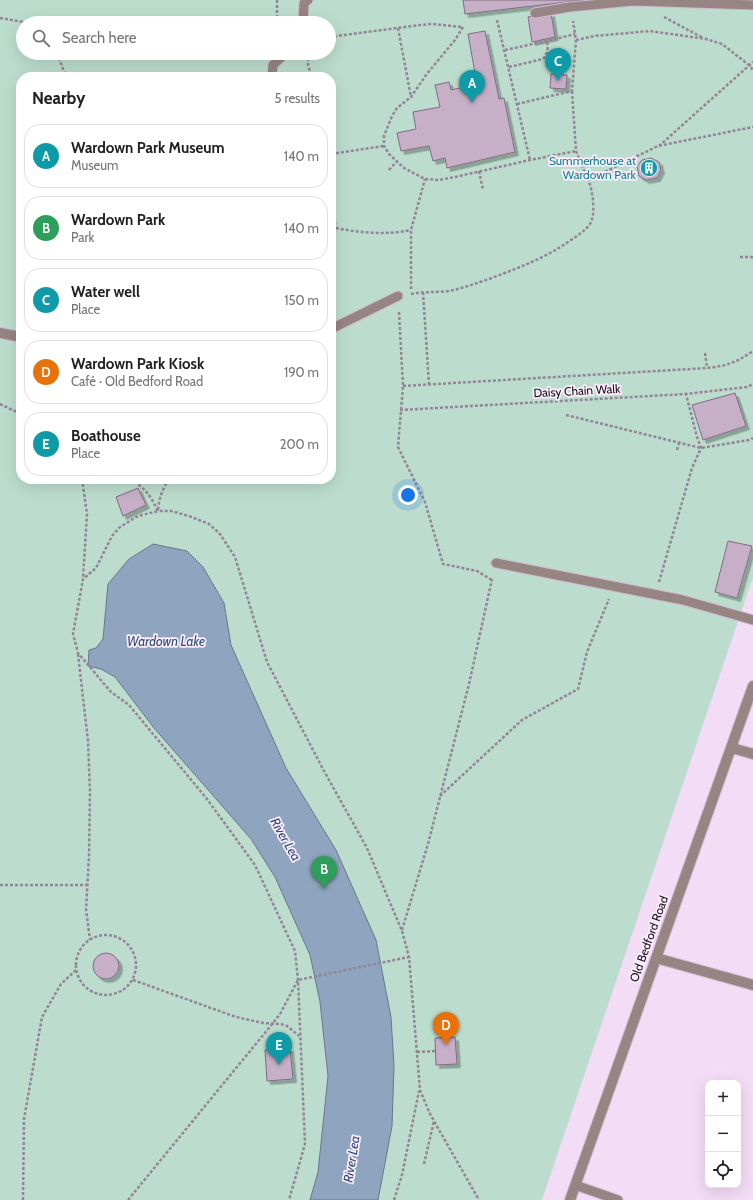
<!DOCTYPE html>
<html lang="en">
<head>
<meta charset="utf-8">
<style>
	:root { --surface:#fff; --page:#f2f2f2; --text:#202124; --muted:#757577; --line:#e0e0e0; --accent:#7c3aed }
	body { margin:0; font-family:Cabin,sans-serif; background:var(--page); color:var(--text) }
	.controls { position:absolute; right:12px; bottom:12px; display:grid; overflow:hidden; border-radius:8px; box-shadow:0 4px 16px #0002 }
	.controls button { width:36px; height:36px; display:grid; place-items:center; padding:0; border:0; border-bottom:1px solid var(--line); background:var(--surface); color:var(--text); font:20px sans-serif }
	.you { position:absolute; left:408px; top:495px; width:14px; height:14px; margin:-10px; border:3px solid #fff; border-radius:50%; background:#1a73e8; box-shadow:0 0 0 6px #1a73e833 }
	.badge { display:grid; place-items:center; width:26px; height:26px; border-radius:50%; background:var(--accent); color:#fff; font-size:13px; font-weight:700 }
	.pin { position:absolute; translate:-50% -33px; filter:drop-shadow(0 1px 2px #0008) }
	.pin::after { content:''; position:absolute; top:21px; width:14px; height:12px; background:inherit; clip-path:polygon(0 0,100% 0,50% 100%) }
	.list { margin:0; padding:0; list-style:none }
	h2 { display:flex; justify-content:space-between; align-items:center; height:52px; margin:0; padding:0 16px; font-size:17px }
	h2 small { font-size:13px; font-weight:400; color:var(--muted) }
	.list li { display:grid; grid-template-columns:26px 1fr auto; gap:12px; align-items:center; box-sizing:border-box; height:64px; margin:0 8px 8px; padding:0 8px; border:1px solid var(--line); border-radius:16px }
	.list b { display:block; font-size:15px; white-space:nowrap }
	.list p { margin:0; font-size:13px; white-space:nowrap; color:var(--muted) }
	.list em { font-size:13px; font-style:normal; color:var(--muted) }
	.icon { flex:none; width:22px; height:22px; fill:none; stroke:currentColor; stroke-width:2; stroke-linecap:round; stroke-linejoin:round }
	.map { position:relative; flex:none; width:753px; height:1200px; overflow:hidden }
	.search { position:absolute; background:var(--surface); box-shadow:0 4px 16px #0002; left:16px; top:16px; width:320px; height:44px; display:flex; align-items:center; gap:10px; box-sizing:border-box; padding:0 14px; border-radius:22px; color:var(--muted); font-size:15px }
	.panel { position:absolute; background:var(--surface); box-shadow:0 4px 16px #0002; left:16px; top:72px; width:320px; height:412px; border-radius:16px }
	.map>svg:first-child { display:block }
</style>
</head>
<body>
<div class="map">
<svg width="753" height="1200" viewBox="0 0 753 1200">
	<defs>
		<filter id="shadow"><feDropShadow dx="3.5" dy="3.5" stdDeviation="0" flood-color="#0004"/></filter>
	</defs>
	<rect width="100%" height="100%" fill="#f3dcf6"/>
	<path fill="#bcddcd" fill-rule="evenodd" d="M 0,0 L 753,0 L 753,577 L 542,1200 L 0,1200 ZM 23,23 L 329,23 L 329,53 L 23,53 ZM 21,77 L 331,77 L 331,479 L 21,479 Z"/>
	<path fill="#8ea4bf" stroke="#6a778c" d="M 153,544 L 187,551 L 203,567 L 224,603 L 231,645 L 286,768 L 336,850 L 376,940 L 391,1017 L 394,1066 L 392,1126 L 378,1200 L 310,1200 L 318,1172 L 328,1076 L 320,1002 L 310,955 L 275,877 L 251,839 L 154,728 L 115,677 L 101,669 L 88,666 L 89,650 L 96,648 L 103,639 L 108,584 L 129,559 Z"/>
	<path fill="#c7b0c7" stroke="#806b80" filter="url(#shadow)" d="M 463,0 L 584,0 L 465,14 Z
		M 551,13 L 555,37 L 532,42 L 528,17 Z
		M 485,31 L 499,99 L 504,98 L 515,152 L 447,168 L 445,158 L 433,161 L 429,146 L 401,151 L 397,133 L 416,129 L 413,112 L 440,107 L 435,85 L 449,82 L 451,90 L 477,84 L 468,34 Z
		M 551,74 L 567,75 L 566,89 L 550,88 Z
		M 651,158 L 659,162 L 661,170 L 657,178 L 646,180 L 639,176 L 637,166 L 642,160 Z
		M 735,393 L 746,426 L 703,440 L 692,405 Z
		M 138,488 L 146,505 L 123,516 L 116,497 Z
		M 728,541 L 752,546 L 737,598 L 715,592 Z
		M93 966a13 13 0 1 1 26 0a13 13 0 1 1-26 0Z
		M 455,1037 L 457,1064 L 436,1065 L 435,1038 Z
		M 290,1048 L 293,1079 L 267,1081 L 265,1050 Z"/>
	<g fill="none" stroke-linecap="round" stroke-linejoin="round">
		<defs>
			<path id="service" d="M 535,13 L 570,7 L 633,1 L 753,5
				M 303,23 L 304,3 L 308,0
				M 272,76 L 273,65 L 286,53
				M 331,329 L 398,296
				M 496,563 L 683,600 L 753,620
				M 575,1185 L 618,1200"/>
			<path id="minor" d="M 0,333 L 21,337
				M 732,748 L 753,754
				M 656,958 L 753,985
				M 570,1200 L 753,686"/>
		</defs>
		<use href="#service" stroke="#cfbbd2" stroke-width="11"/>
		<use href="#minor" stroke="#cfbbd2" stroke-width="12"/>
		<path stroke="#958497" stroke-width="2.5" stroke-dasharray="3 2" stroke-linecap="butt" d="M 664,17 L 703,38
			M 0,18 L 30,23
			M 497,20 L 530,160
			M 142,23 L 255,19 L 264,23
			M 277,23 L 277,0
			M 463,27 L 455,40 L 426,75 L 411,97 L 397,108 L 392,116 L 384,136 L 384,146 L 389,154 L 404,168 L 425,179 L 439,180 L 455,177 L 530,160 L 576,151
			M 398,28 L 411,97
			M 329,37 L 420,25 L 432,24 L 462,27
			M 576,40 L 594,36 L 650,31 L 706,39 L 722,44 L 749,65 L 753,70
			M 505,50 L 547,41 L 575,34
			M 57,53 L 66,77
			M 309,53 L 308,64 L 311,77
			M 509,67 L 543,59 C 548,53 548,49 547,41
			M 572,91 L 576,151 L 588,180
			M 517,104 L 572,91 L 576,40 L 573,21
			M 659,146 L 753,62
			M 331,154 L 384,146
			M 389,170 L 397,161
			M 479,171 L 483,190
			M 21,175 L 21,183
			M 331,197 L 336,228
			M 336,228 C 359,233 388,235 411,230
			M 331,234 L 336,228
			M 740,257 L 753,257
			M 411,289 L 411,230 L 425,179
			M 423,292 L 429,384
			M 411,294 C 425,291 440,293 454,290 C 466,287 477,283 489,279 C 518,268 546,258 571,240 C 578,235 585,231 590,224 C 596,215 593,189 588,180 L 658,146 L 753,127
			M 399,312 L 403,386 L 398,447 L 425,502 L 443,564 L 477,571 L 492,580
			M 705,353 L 707,368
			M 403,386 L 707,368 C 727,366 737,362 753,351
			M 0,404 L 21,414
			M 400,410 L 686,394 L 747,387 L 753,384
			M 566,415 L 701,448 L 749,440 L 753,438
			M 677,450 L 679,443
			M 82,479 L 87,514 L 83,578
			M 130,479 C 145,488 150,495 158,511 L 171,511 L 189,516 L 209,524 L 220,534 L 235,557 L 267,662 L 324,771 L 367,848 L 402,931 L 409,957 L 420,1090 L 430,1114 L 479,1200
			M 169,479 C 162,490 159,498 158,511 L 138,516 L 120,527 L 112,536 L 96,568 L 83,579 L 73,634 L 78,653 L 111,692 L 129,705 L 207,799 L 255,865 L 295,951 L 298,980 L 305,1144 L 289,1200
			M 659,582 L 692,468 L 701,448 L 697,437 L 686,394
			M 78,654 L 88,741 L 90,792 L 89,857 L 86,909 L 90,940
			M 440,796 L 522,720 L 578,689 L 587,652 L 609,599
			M 0,885 L 87,885
			M 402,930 L 428,844 L 469,684 L 492,579
			M76 965a30 30 0 1 1 60 0a30 30 0 1 1-60 0Z
			M 133,980 L 236,1017 L 263,1023 L 281,1024 L 287,1026 L 299,1036
			M 417,1052 L 436,1051
			M 424,1164 L 434,1121
			M 23,1200 L 24,1119 L 42,1017 L 61,984 L 76,970
			M 128,1200 L 273,1023 L 280,1014 L 298,980 L 409,957
			M 394,1200 L 402,1175 L 419,1091"/>
		<use href="#service" stroke="#968582" stroke-width="9"/>
		<use href="#minor" stroke="#968582" stroke-width="10"/>
	</g>
	<defs>
		<symbol id="building-disc" viewBox="-11 -11 22 22"><circle r="9.5" fill="#0f9aa8" stroke="#fbedfc"/><path d="M-4-6H4V6H1V3H-1V6H-4ZM-2.5-4.3h1.7v1.8h-1.7ZM.8-4.3h1.7v1.8H.8ZM-2.5-1h1.7V.8h-1.7ZM.8-1h1.7V.8H.8Z" fill="#fff"/></symbol>
	</defs>
	<g fill-rule="evenodd">
		<use href="#building-disc" x="639" y="158" width="20" height="20"/>
	</g>
	<g text-anchor="middle" stroke-width="3.5" stroke-linejoin="round" paint-order="stroke">
		<g font-size="12" fill="#0d838f" stroke="#fbedfc" text-anchor="end">
			<text x="636" y="165">Summerhouse at<tspan x="636" dy="14">Wardown Park</tspan></text>
		</g>
		<g font-size="12" fill="#150d16" stroke="#fbedfc">
			<text transform="translate(577 391) rotate(-3)" y="4">Daisy Chain Walk</text>
			<text transform="translate(649 939) rotate(-70)" y="4">Old Bedford Road</text>
		</g>
		<g font-size="13" font-style="italic" fill="#2b4c73" stroke="#fbedfc">
			<text x="166" y="646">Wardown Lake</text>
			<text transform="translate(286 839) rotate(60)" y="5">River Lea</text>
			<text transform="translate(351 1159) rotate(-81)" y="5">River Lea</text>
		</g>
	</g>
</svg>
<div class="controls">
<button>+</button>
<button>−</button>
<button><svg class="icon" aria-label="locate" viewBox="0 0 24 24"><circle cx="12" cy="12" r="6"/><path d="M12 2v4M12 18v4M2 12h4M18 12h4"/></svg></button>
</div>
<div class="you"></div>
<div class="pin badge" style="left:472px;top:103px;background:#0f9aa8">A</div>
<div class="pin badge" style="left:324px;top:889px;background:#2e9e5b">B</div>
<div class="pin badge" style="left:558px;top:81px;background:#0f9aa8">C</div>
<div class="pin badge" style="left:446px;top:1045px;background:#e8710a">D</div>
<div class="pin badge" style="left:279px;top:1065px;background:#0f9aa8">E</div>
<div class="search"><svg class="icon" aria-label="search" viewBox="0 0 24 24"><circle cx="10" cy="10" r="6"/><path d="M15 15l6 6"/></svg>Search here</div>
<section class="panel">
<h2>Nearby<small>5 results</small></h2>
<ul class="list">
<li><span class="badge" style="background:#0f9aa8">A</span><div><b>Wardown Park Museum</b><p>Museum</p></div><em>140 m</em></li>
<li><span class="badge" style="background:#2e9e5b">B</span><div><b>Wardown Park</b><p>Park</p></div><em>140 m</em></li>
<li><span class="badge" style="background:#0f9aa8">C</span><div><b>Water well</b><p>Place</p></div><em>150 m</em></li>
<li><span class="badge" style="background:#e8710a">D</span><div><b>Wardown Park Kiosk</b><p>Café · Old Bedford Road</p></div><em>190 m</em></li>
<li><span class="badge" style="background:#0f9aa8">E</span><div><b>Boathouse</b><p>Place</p></div><em>200 m</em></li>
</ul>
</section>
</div>
</body>
</html>
